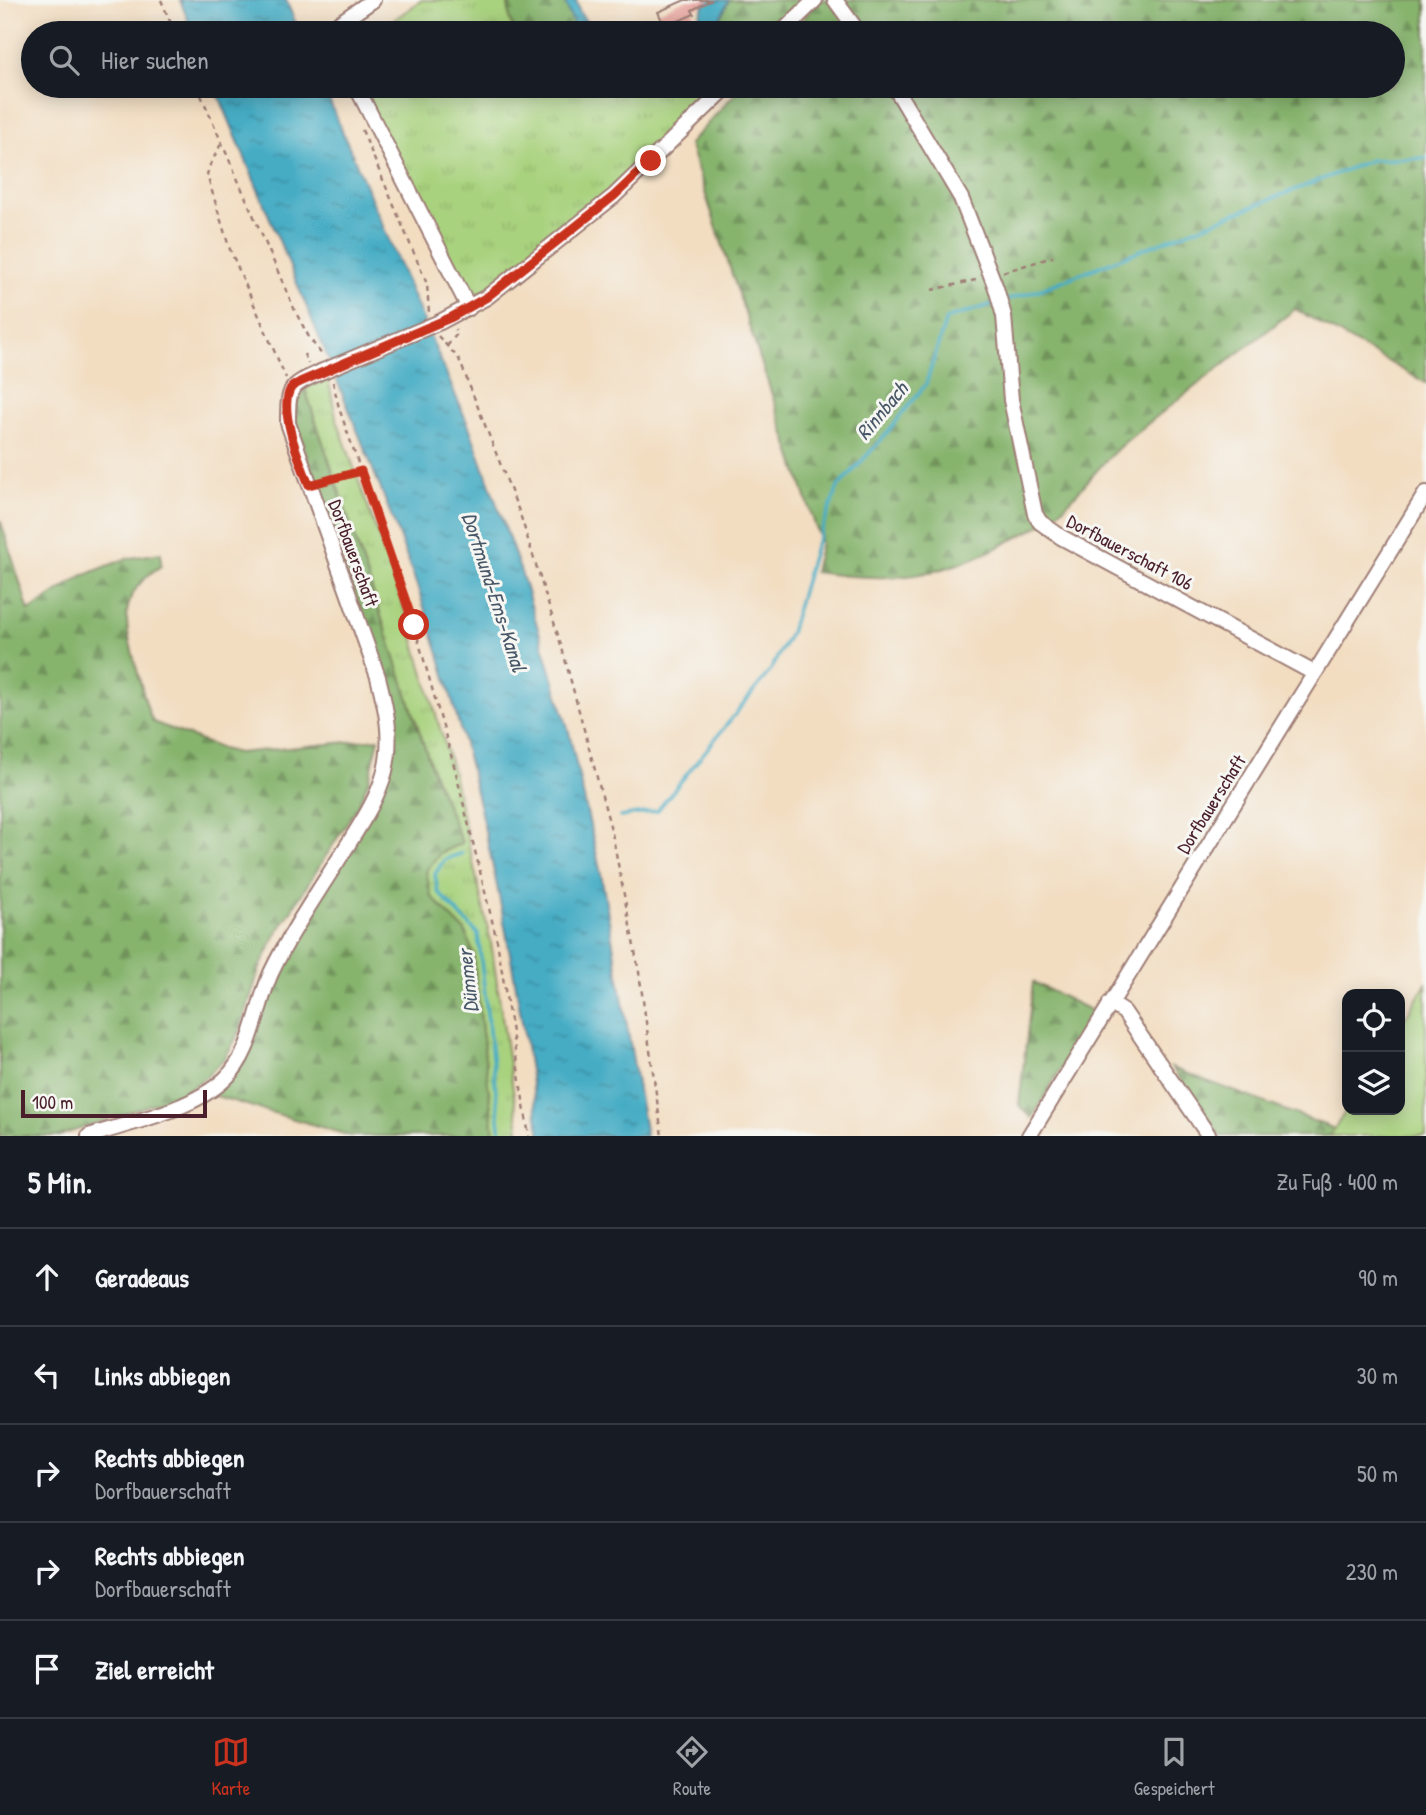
<!DOCTYPE html>
<html lang="de">
<head>
<meta charset="utf-8">
<style>
	:root { --surface:#171b24; --page:#20242c; --text:#f1f3f6; --muted:#9ea1a6; --line:#363941; --accent:#c8321e }
	body { margin:0; font-family:"Patrick Hand",sans-serif; background:var(--page); color:var(--text) }
	.controls { position:absolute; right:21px; bottom:21px; display:grid; overflow:hidden; border-radius:14px; box-shadow:0 4px 18px #0003 }
	.controls button { width:63px; height:63px; display:grid; place-items:center; padding:0; border:0; border-bottom:2px solid var(--line); background:var(--surface); color:var(--text); font:35px sans-serif }
	.scale { position:absolute; left:21px; bottom:18px; width:186px; box-sizing:border-box; padding-left:7px; border:4px solid #4a1f2b; border-top:0; font-size:19px; line-height:24px; white-space:nowrap; color:#4a1f2b; -webkit-text-stroke:5px #f6f6f2; paint-order:stroke }
	.stop { position:absolute; width:21px; height:21px; margin:-16px; border:5px solid #c8321e; border-radius:50%; background:#fff }
	.stop.end { background:#c8321e; border-color:#fff; box-shadow:0 2px 7px #0008 }
	.list { margin:0; padding:0; list-style:none }
	h2 { display:flex; justify-content:space-between; align-items:center; height:91px; margin:0; padding:0 28px; font-size:30px }
	h2 small { font-size:23px; font-weight:400; color:var(--muted) }
	.list li { display:grid; grid-template-columns:46px 1fr auto; gap:21px; align-items:center; box-sizing:border-box; height:98px; padding:0 28px; border-top:2px solid var(--line) }
	.list b { display:block; font-size:26px; white-space:nowrap }
	.list p { margin:0; font-size:23px; white-space:nowrap; color:var(--muted) }
	.list em { font-size:23px; font-style:normal; color:var(--muted) }
	.icon { flex:none; width:38px; height:38px; fill:none; stroke:currentColor; stroke-width:2; stroke-linecap:round; stroke-linejoin:round }
	.map { position:relative; flex:none; width:1426px; height:1136px; overflow:hidden }
	.search { position:absolute; background:var(--surface); box-shadow:0 4px 18px #0003; left:21px; right:21px; top:21px; height:77px; display:flex; align-items:center; gap:18px; box-sizing:border-box; padding:0 24px; border-radius:38px; color:var(--muted); font-size:26px }
	.sheet { height:581px; background:var(--surface) }
	nav { display:flex; justify-content:space-around; align-items:center; box-sizing:border-box; height:98px; border-top:2px solid var(--line); background:var(--surface); font-size:19px; color:var(--muted) }
	nav a { display:grid; justify-items:center; gap:4px }
	nav .on { color:var(--accent) }
	.map>svg:first-child { display:block }
</style>
</head>
<body>
<div class="map">
<svg width="1426" height="1136" viewBox="0 0 1426 1136">
	<defs>
		<pattern id="grass-tufts" width="24" height="20" patternUnits="userSpaceOnUse" patternTransform="scale(1.75)"><rect width="24" height="20" fill="#a9d27e"/><path d="M3 7l-1-3M5 7V3M7 7l1-3M15 17l-1-3M17 17v-4M19 17l1-3" fill="none" stroke="#93b46d"/></pattern>
		<pattern id="forest-firs" width="22" height="20" patternUnits="userSpaceOnUse" patternTransform="scale(1.75)"><rect width="22" height="20" fill="#86b46d"/><path d="M5 1l3.5 6h-7zM16 11l3.5 6h-7z" fill="#70925a"/></pattern>
		<pattern id="water-ripples" width="26" height="14" patternUnits="userSpaceOnUse" patternTransform="scale(1.75)"><rect width="26" height="14" fill="#44acc4"/><path d="M2 4q2-2 4 0t4 0M15 11q2-2 4 0t4 0" fill="none" stroke="#3b8b9f"/></pattern>
	</defs>
	<rect width="100%" height="100%" fill="#f6f6f2"/>
	<filter id="ink" filterUnits="userSpaceOnUse"><feTurbulence type="fractalNoise" baseFrequency=".0143" numOctaves="2"/><feDisplacementMap in="SourceGraphic" scale="14" xChannelSelector="R" yChannelSelector="G"/><feConvolveMatrix kernelMatrix="1 2 1 2 8 2 1 2 1" color-interpolation-filters="sRGB"/></filter>
	<filter id="wash" filterUnits="userSpaceOnUse"><feTurbulence type="fractalNoise" baseFrequency=".00686" numOctaves="4" result="noise"/><feDisplacementMap in="SourceGraphic" scale="28" xChannelSelector="R" yChannelSelector="G"/><feGaussianBlur stdDeviation="1.57" result="paint"/><feColorMatrix in="noise" values="0 0 0 0 0 0 0 0 0 0 0 0 0 0 0 0 0 1.4 0 .05"/><feComposite in="paint" operator="in"/></filter>
	<g filter="url(#wash)">
		<rect width="100%" height="100%" fill="#f2ddc1"/>
		<path fill="url(#grass-tufts)" stroke="#7a7854" stroke-width="2" d="M 422,0 L 508,0 L 510,21 L 516,33 L 375,33 Z
			M 359,86 L 692,86 L 703,102 L 609,193 L 483,292 L 472,295 L 464,289 Z
			M 328,378 L 336,417 L 409,623 L 452,769 L 491,943 L 520,1136 L 494,1136 L 473,952 L 465,931 L 430,896 L 426,871 L 440,853 L 462,842 L 434,775 L 305,389 Z"/>
		<path fill="url(#forest-firs)" stroke="#686a4c" stroke-width="2" d="M 508,0 L 564,0 L 577,33 L 516,33 L 510,21 Z
			M 729,0 L 805,0 L 773,33 L 709,33 L 716,27 Z
			M 819,0 L 1426,0 L 1426,383 L 1295,309 C 1238,354 1180,397 1124,443 C 1098,465 1080,494 1054,516 C 1041,527 1023,534 1008,542 C 937,579 893,583 814,572 L 821,543 L 689,144 L 742,86 L 1393,86 L 1393,33 L 791,33 Z
			M 305,389 L 434,775 L 462,843 L 440,853 L 426,871 L 431,896 L 465,931 L 473,952 L 494,1136 L 351,1136 L 213,1095 L 221,1087 L 275,974 L 393,753 L 394,707 L 295,422 L 295,404 Z
			M 0,519 L 29,611 L 82,576 L 125,559 L 161,553 L 161,566 C 115,595 125,625 137,670 C 142,687 145,706 153,722 L 222,749 L 238,753 L 379,739 L 369,780 L 357,807 L 275,936 L 259,970 L 240,1031 L 225,1058 L 206,1077 L 182,1094 L 59,1136 L 0,1136 Z
			M 1033,982 L 1094,1012 L 1032,1118 L 1019,1105 Z
			M 1172,1068 L 1335,1129 L 1330,1136 L 1220,1136 Z"/>
		<path fill="#a9d27e" stroke="#7a7854" stroke-width="2" d="M 1426,984 L 1426,1136 L 1330,1136 L 1347,1109 L 1400,1110 L 1400,1026 Z"/>
		<path fill="url(#water-ripples)" stroke="#476678" stroke-width="2" d="M 180,0 L 286,0 L 300,33 L 193,33 Z
			M 564,0 L 576,0 L 580,13 L 595,33 L 577,33 Z
			M 706,0 L 729,0 L 716,27 L 709,33 L 686,33 L 696,23 Z
			M 215,86 L 323,86 L 470,429 L 522,575 L 569,732 L 601,874 L 646,1136 L 540,1136 C 514,960 482,786 427,616 C 400,532 365,450 332,368 C 293,274 254,180 215,86 Z"/>
		<g fill="none" stroke-linecap="round" stroke-linejoin="round">
			<path stroke="#44acc4" stroke-width="3.5" d="M 1003,301 L 1039,290 L 1371,160 L 1426,158
				M 620,817 L 657,811 L 770,671 L 790,633 L 814,550 L 838,487 L 882,439 L 926,384 L 946,319 L 996,303
				M 462,853 L 444,860 L 435,874 L 438,892 L 478,934 L 501,1136"/>
		</g>
		<g id="blocks">
			<path fill="#e69e97" d="M 685,0 L 712,0 L 692,10 L 694,14 L 665,27 L 658,12 Z"/>
		</g>
	</g>
	<g filter="url(#ink)">
		<use href="#blocks" fill-opacity="0" stroke="#9e7e76" stroke-width="2"/>
		<g fill="none" stroke-linecap="round" stroke-linejoin="round">
			<defs>
				<path id="minor" d="M 835,0 L 859,33
					M 335,33 L 338,24 L 373,0
					M 781,33 L 815,0
					M 356,86 L 469,308
					M 894,86 L 961,198 L 996,288 L 1004,316 L 1011,400 L 1035,514 L 1040,522 L 1061,537 L 1314,673
					M 440,322 L 487,297 L 614,196 L 728,86
					M 1110,1003 L 1124,1012 L 1209,1136
					M 89,1136 C 132,1122 192,1110 225,1079 C 253,1053 256,1007 271,973 C 292,929 321,888 347,846 C 362,822 378,798 385,771 C 393,738 386,708 378,677 L 288,423 C 288,385 290,386 323,371
					M 1029,1136 L 1426,493"/>
			</defs>
			<use href="#minor" stroke="#9e7e76" stroke-width="18"/>
			<path stroke="#9e7e76" stroke-width="2.5" stroke-dasharray="5 5" stroke-linecap="butt" d="M 161,0 L 175,33
				M 197,86 L 296,313 L 310,339 L 323,356
				M 362,130 L 427,284 L 429,313
				M 221,144 L 209,167 L 207,175 L 229,247 L 286,378
				M 1003,272 L 1053,257
				M 932,290 L 980,279
				M 438,336 L 459,359 L 520,514 L 562,648 L 612,833 L 639,972 L 662,1136
				M 447,346 L 457,334 L 455,329
				M 304,354 L 308,364
				M 333,382 L 339,408 L 414,625 L 455,769 L 497,941 L 529,1136
				M 322,482 L 359,471"/>
			<use href="#minor" stroke="#fff" stroke-width="14"/>
			<defs>
				<path id="minor-bridge" d="M 323,371 L 440,322"/>
			</defs>
			<use href="#minor-bridge" stroke="#9e7e76" stroke-width="18" stroke-linecap="butt"/>
			<use href="#minor-bridge" stroke="#fff" stroke-width="14"/>
		</g>
	</g>
	<g fill="none" stroke-linecap="round" stroke-linejoin="round" filter="url(#ink)">
		<path stroke="#c8321e" stroke-width="9" d="M 414,625 L 361,471 L 309,485 C 301,464 277,409 291,388 C 293,385 297,384 300,382 L 452,317 L 487,297 L 614,196 L 651,161"/>
	</g>
	<g text-anchor="middle" stroke-width="6" stroke-linejoin="round" paint-order="stroke">
		<g font-size="19" fill="#4a1f2b" stroke="#f6f6f2">
			<text transform="translate(1130 552) rotate(28)" y="7">Dorfbauerschaft 106</text>
			<text transform="translate(354 553) rotate(70)" y="7">Dorfbauerschaft</text>
			<text transform="translate(1211 804) rotate(-58)" y="7">Dorfbauerschaft</text>
		</g>
		<g font-size="21" font-style="italic" fill="#485768" stroke="#f6f6f2">
			<text transform="translate(882 411) rotate(-50)" y="7">Rinnbach</text>
			<text transform="translate(494 592) rotate(72)" y="7">Dortmund-Ems-Kanal</text>
			<text transform="translate(468 981) rotate(-96)" y="7">Dümmer</text>
		</g>
	</g>
</svg>
<div class="controls">
<button><svg class="icon" aria-label="locate" viewBox="0 0 24 24"><circle cx="12" cy="12" r="6"/><path d="M12 2v4M12 18v4M2 12h4M18 12h4"/></svg></button>
<button><svg class="icon" aria-label="layers" viewBox="0 0 24 24"><path d="M12 4l9 5-9 5-9-5zM3 14l9 5 9-5"/></svg></button>
</div>
<div class="scale">100 m</div>
<div class="stop" style="left:414px;top:625px"></div>
<div class="stop end" style="left:651px;top:161px"></div>
<div class="search"><svg class="icon" aria-label="search" viewBox="0 0 24 24"><circle cx="10" cy="10" r="6"/><path d="M15 15l6 6"/></svg>Hier suchen</div>
</div>
<section class="sheet">
<h2>5 Min.<small>Zu Fuß · 400 m</small></h2>
<ul class="list">
<li><svg class="icon" aria-label="ahead" viewBox="0 0 24 24"><path d="M12 20V5M6 11l6-6 6 6"/></svg><div><b>Geradeaus</b></div><em>90 m</em></li>
<li><svg class="icon" aria-label="left" viewBox="0 0 24 24"><path d="M17 20v-9H6M10 6l-5 5 5 5"/></svg><div><b>Links abbiegen</b></div><em>30 m</em></li>
<li><svg class="icon" aria-label="right" viewBox="0 0 24 24"><path d="M7 20v-9h11M14 6l5 5-5 5"/></svg><div><b>Rechts abbiegen</b><p>Dorfbauerschaft</p></div><em>50 m</em></li>
<li><svg class="icon" aria-label="right" viewBox="0 0 24 24"><path d="M7 20v-9h11M14 6l5 5-5 5"/></svg><div><b>Rechts abbiegen</b><p>Dorfbauerschaft</p></div><em>230 m</em></li>
<li><svg class="icon" aria-label="arrive" viewBox="0 0 24 24"><path d="M6 21V4h12l-3 4 3 4H6"/></svg><div><b>Ziel erreicht</b></div></li>
</ul>
</section>
<nav>
<a class="on"><svg class="icon" aria-label="map" viewBox="0 0 24 24"><path d="M3 6l6-2 6 2 6-2v14l-6 2-6-2-6 2zM9 4v14M15 6v14"/></svg>Karte</a>
<a><svg class="icon" aria-label="directions" viewBox="0 0 24 24"><path d="M12 3l9 9-9 9-9-9zM9 14v-3h6M13 9l2 2-2 2"/></svg>Route</a>
<a><svg class="icon" aria-label="saved" viewBox="0 0 24 24"><path d="M7 4h10v16l-5-4-5 4z"/></svg>Gespeichert</a>
</nav>
</body>
</html>
